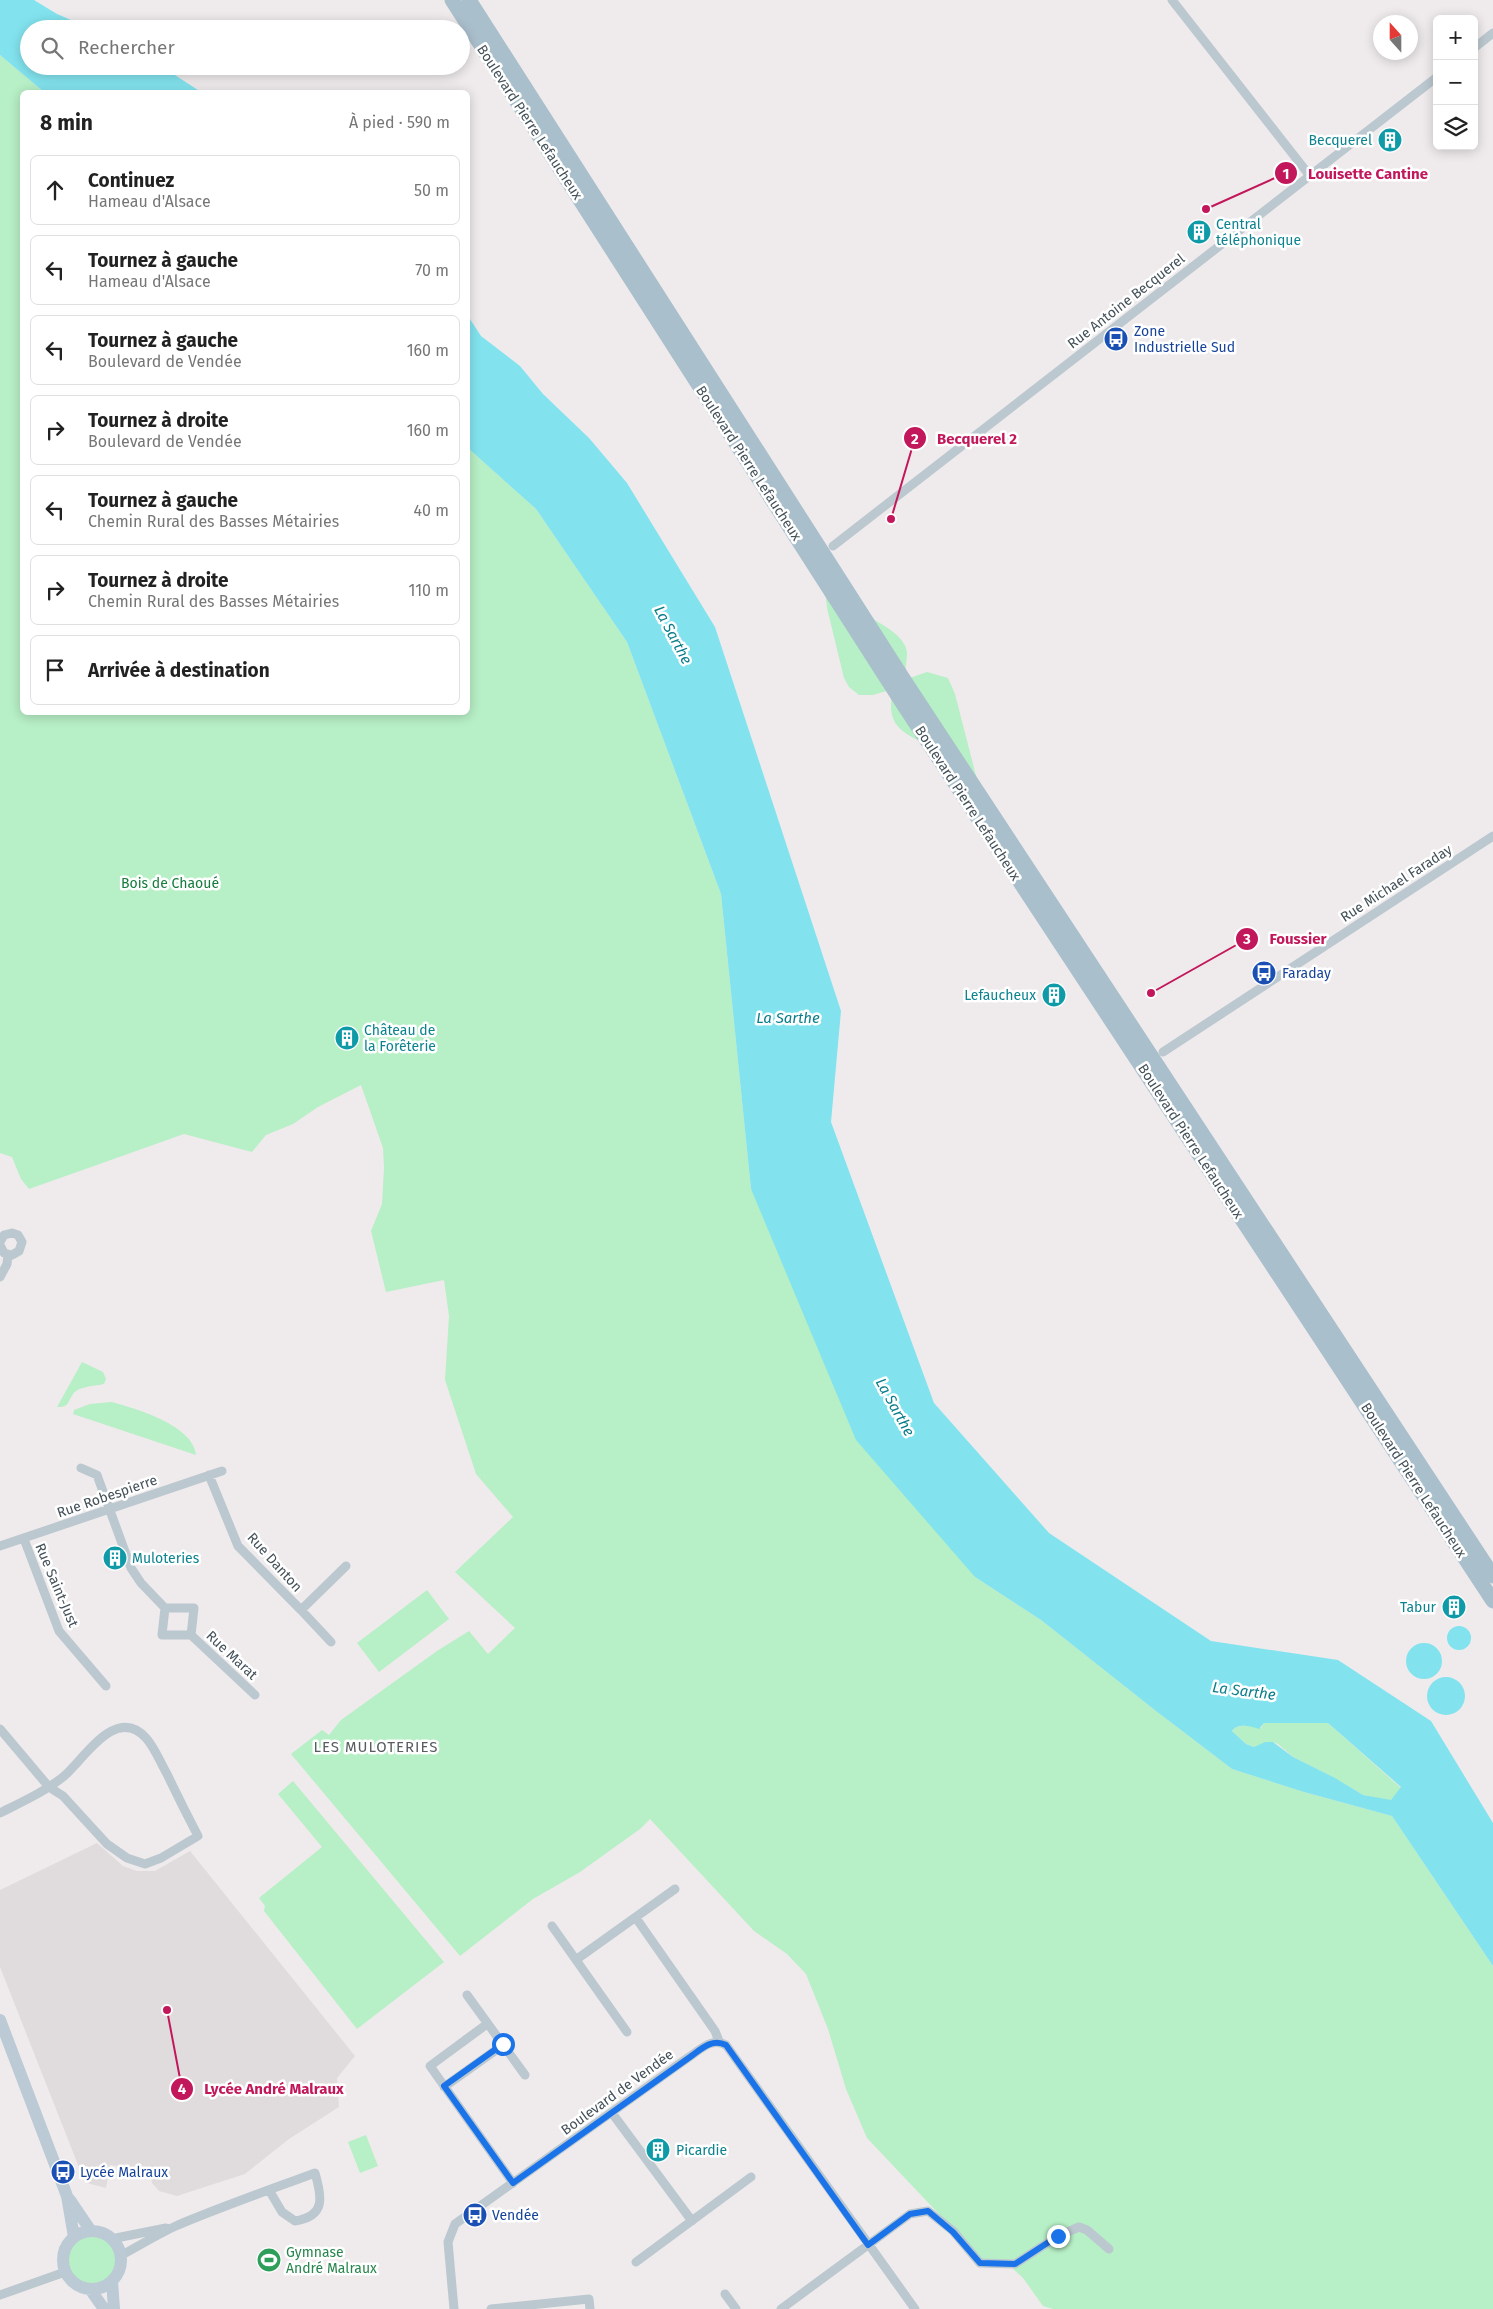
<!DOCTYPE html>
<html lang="fr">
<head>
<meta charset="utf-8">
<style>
	:root { --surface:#fff; --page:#f6f6f6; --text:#222; --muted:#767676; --line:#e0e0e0 }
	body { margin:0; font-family:"Fira Sans",sans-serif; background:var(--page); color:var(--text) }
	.controls { position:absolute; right:15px; top:15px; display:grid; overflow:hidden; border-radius:8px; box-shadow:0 2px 12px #0003 }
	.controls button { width:45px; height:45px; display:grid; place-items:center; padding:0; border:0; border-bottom:1px solid var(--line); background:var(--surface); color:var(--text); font:25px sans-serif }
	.compass { position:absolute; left:1373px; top:15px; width:45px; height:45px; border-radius:50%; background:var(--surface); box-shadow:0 2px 12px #0003; rotate:339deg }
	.stop { position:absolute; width:15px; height:15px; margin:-11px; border:4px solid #1a73e8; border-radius:50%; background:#fff }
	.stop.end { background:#1a73e8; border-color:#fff; box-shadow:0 1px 5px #0008 }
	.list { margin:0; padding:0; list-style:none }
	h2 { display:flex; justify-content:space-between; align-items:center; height:65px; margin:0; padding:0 20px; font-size:21px }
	h2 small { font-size:16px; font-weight:400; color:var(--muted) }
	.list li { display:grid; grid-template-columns:32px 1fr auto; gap:15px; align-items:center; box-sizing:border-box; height:70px; margin:0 10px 10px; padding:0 10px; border:1px solid var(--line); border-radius:8px }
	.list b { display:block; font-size:19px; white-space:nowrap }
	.list p { margin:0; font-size:16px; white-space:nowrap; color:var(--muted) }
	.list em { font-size:16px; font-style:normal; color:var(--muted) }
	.icon { flex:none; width:28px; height:28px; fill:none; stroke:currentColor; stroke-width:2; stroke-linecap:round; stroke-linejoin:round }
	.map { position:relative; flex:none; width:1493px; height:2309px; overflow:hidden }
	.search { position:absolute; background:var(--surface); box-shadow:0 2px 12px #0003; left:20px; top:20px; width:450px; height:55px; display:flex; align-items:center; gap:12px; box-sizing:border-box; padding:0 18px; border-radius:28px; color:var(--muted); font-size:19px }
	.panel { position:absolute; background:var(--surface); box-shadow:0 2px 12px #0003; left:20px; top:90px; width:450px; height:625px; border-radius:8px }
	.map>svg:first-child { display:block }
</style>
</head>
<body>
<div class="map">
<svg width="1493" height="2309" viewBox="0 0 1493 2309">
	<rect width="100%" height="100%" fill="#efebec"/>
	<path fill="#e0dcde" d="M 97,1843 L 123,1866 L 137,1871 L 155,1871 L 190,1851 L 355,2056 L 337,2078 L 339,2107 L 289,2139 L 245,2174 L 177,2196 L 159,2191 L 152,2183 L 150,2170 L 110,2165 L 106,2188 L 87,2183 L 82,2175 L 0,1967 L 0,1890 Z"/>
	<path fill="#b7efc6" d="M 0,55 L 44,92 L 22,92 L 22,712 L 468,712 L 468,448 L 536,509 L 627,642 L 721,894 L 751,1189 L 975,1577 L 1041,1620 L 1156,1711 L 1232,1769 L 1304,1792 L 1392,1816 L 1493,1966 L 1493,2309 L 1053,2309 L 1043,2306 L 1023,2278 L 1011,2267 L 989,2267 L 867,2138 L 846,2089 L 828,2029 L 806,1974 L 787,1954 L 754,1931 L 650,1819 L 640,1829 L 580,1872 L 533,1899 L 460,1956 L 291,1754 L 322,1730 L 329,1735 L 341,1720 L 437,1651 L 469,1631 L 488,1654 L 515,1628 L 455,1572 L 513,1517 L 476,1474 L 445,1380 L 449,1316 L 444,1280 L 386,1292 L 371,1231 L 382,1204 L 384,1167 L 383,1148 L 361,1085 L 318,1107 L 293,1124 L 266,1135 L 252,1152 L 184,1134 L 29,1189 L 21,1179 L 12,1157 L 0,1153 Z
		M 824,581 L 932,748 C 902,731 885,728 893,689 L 873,695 L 859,695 L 849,687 L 844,678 L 827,608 Z
		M 860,612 C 874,620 905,634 907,652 C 907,661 905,671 904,680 L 927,672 L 948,678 L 955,694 L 982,799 Z
		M 82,1362 L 103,1372 L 106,1379 L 104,1384 C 96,1386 79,1386 73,1394 C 68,1401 69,1408 57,1407 Z
		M 111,1402 C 136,1408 194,1426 196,1455 L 73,1414 L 74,1410 L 90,1404 Z
		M 427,1590 L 449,1619 L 379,1672 L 357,1643 Z
		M 1264,1723 L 1328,1723 L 1401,1788 L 1391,1801 L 1363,1795 L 1334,1778 L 1293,1757 L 1278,1744 L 1273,1742 L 1254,1747 L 1246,1744 L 1232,1731 C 1238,1723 1251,1726 1261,1728 Z
		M 293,1781 L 444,1962 L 357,2029 L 264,1911 L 265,1906 L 259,1898 L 322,1847 L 278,1794 Z
		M 366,2135 L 378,2166 L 360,2173 L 348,2142 Z
		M68 2260a24 24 0 1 1 48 0a24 24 0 1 1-48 0Z"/>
	<path fill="#82e3ee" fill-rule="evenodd" d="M 0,0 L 34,0 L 57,14 L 92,29 L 29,29 L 29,66 L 161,66 L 201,92 L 44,92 L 0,55 Z
		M 468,316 L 481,336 L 520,366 L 543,394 L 589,438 L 627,483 L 715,627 L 841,1011 L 831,1122 L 934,1403 L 1049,1533 L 1211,1641 L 1338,1660 L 1431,1721 L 1493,1823 L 1493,1966 L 1392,1816 L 1304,1792 L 1232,1769 L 1156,1711 L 1041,1620 L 975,1577 L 856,1440 L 751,1189 L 721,894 L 627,642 L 536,509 L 468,448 ZM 1264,1723 L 1328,1723 L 1401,1787 L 1391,1800 L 1363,1795 L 1335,1778 L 1293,1757 L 1273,1742 L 1265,1742 L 1254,1747 L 1246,1744 L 1232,1731 C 1238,1723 1250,1726 1259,1729 Z
		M1447 1638a12 12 0 1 1 24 0a12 12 0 1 1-24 0Z
		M1406 1661a18 18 0 1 1 36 0a18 18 0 1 1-36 0Z
		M1427 1696a19 19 0 1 1 38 0a19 19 0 1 1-38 0Z"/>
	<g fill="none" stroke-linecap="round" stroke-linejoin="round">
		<path stroke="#bcc8cf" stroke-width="9" d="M 1172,0 L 1310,176
			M 1474,48 L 1493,33
			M 833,546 L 1437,77
			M 1163,1052 L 1493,836
			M 0,1242 L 4,1235 L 12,1233 L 18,1235 L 22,1242 L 19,1251 L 12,1255 L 4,1253 L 0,1245
			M 0,1277 L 7,1264 L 8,1254
			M 81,1468 L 97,1475 L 131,1568 L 141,1583 L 165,1608 L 194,1608 L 191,1635 L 162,1635 L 165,1608
			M 209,1475 L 238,1546 L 301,1610 L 346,1566
			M 24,1539 L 59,1631 L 106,1686
			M 0,1546 L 222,1471
			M 301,1610 L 331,1642
			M 191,1635 L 255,1695
			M 0,1729 L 49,1787 L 63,1796 L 107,1844 L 127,1858 L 145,1864 L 161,1858 L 198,1836 C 187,1815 177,1795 167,1774 C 160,1762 155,1748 146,1738 C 115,1704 83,1761 63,1777 C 44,1792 22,1802 0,1813
			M 636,1918 L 715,2031 L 719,2041
			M 552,1926 L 627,2032
			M 577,1959 L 675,1889
			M 467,1995 L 525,2075
			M 487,2024 L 430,2066 L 513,2183
			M 444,2087 L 503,2045
			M 612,2113 L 692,2221
			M 111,2239 L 166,2228
			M 120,2256 C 139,2246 158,2234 178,2225 C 223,2206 269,2190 315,2173 C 322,2197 326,2216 295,2221 L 282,2212 L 269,2190
			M 636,2262 L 751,2177
			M 725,2294 L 736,2309
			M 0,2295 L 65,2272
			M 454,2309 L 448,2242 L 455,2224 L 689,2057 C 701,2049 712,2037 726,2045 L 915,2309
			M 491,2309 L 589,2299 L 590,2309
			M 781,2309 L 910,2214 L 928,2211 L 953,2231 L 980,2263 L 1015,2264 L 1058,2236 L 1079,2227 L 1087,2230 L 1109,2249"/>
		<path stroke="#bbcad4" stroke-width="12" d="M 0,2020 L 67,2196 L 74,2237
			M 70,2200 L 91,2231
			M63 2260a29 29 0 1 1 58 0a29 29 0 1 1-58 0Z
			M 112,2281 L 114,2309
			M 90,2289 L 104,2309"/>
		<path stroke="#aabfcc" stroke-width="15" d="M 452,0 L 905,707 L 1493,1601
			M 469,0 L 904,680 L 1493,1576"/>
	</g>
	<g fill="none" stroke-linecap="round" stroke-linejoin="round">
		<path stroke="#1a73e8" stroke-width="6" d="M 503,2044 L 444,2086 L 513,2183 L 690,2057 C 701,2049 712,2038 726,2045 L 868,2245 L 910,2214 L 928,2211 L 953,2232 L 980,2263 L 1015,2264 L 1058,2236"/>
	</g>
	<defs>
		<symbol id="building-disc" viewBox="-11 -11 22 22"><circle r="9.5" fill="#0f9aa8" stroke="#fff"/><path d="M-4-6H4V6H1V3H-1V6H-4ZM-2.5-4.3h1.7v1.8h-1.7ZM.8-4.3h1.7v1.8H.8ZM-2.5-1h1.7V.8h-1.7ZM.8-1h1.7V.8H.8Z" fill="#fff"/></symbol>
		<symbol id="bus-disc" viewBox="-11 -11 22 22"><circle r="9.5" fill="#1a4fb4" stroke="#fff"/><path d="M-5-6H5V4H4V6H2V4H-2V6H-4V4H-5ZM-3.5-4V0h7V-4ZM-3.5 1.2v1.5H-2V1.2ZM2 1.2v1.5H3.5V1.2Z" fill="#fff"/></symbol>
		<symbol id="stadium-disc" viewBox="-11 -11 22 22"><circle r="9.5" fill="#2e9e5b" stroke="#fff"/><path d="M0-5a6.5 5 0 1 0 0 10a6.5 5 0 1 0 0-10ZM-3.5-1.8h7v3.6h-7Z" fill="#fff"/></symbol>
	</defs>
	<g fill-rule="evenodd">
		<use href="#building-disc" x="1376" y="126" width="28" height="28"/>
		<use href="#building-disc" x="1185" y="218" width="28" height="28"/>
		<use href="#bus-disc" x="1102" y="325" width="28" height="28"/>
		<use href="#bus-disc" x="1250" y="959" width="28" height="28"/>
		<use href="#building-disc" x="1040" y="981" width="28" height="28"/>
		<use href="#building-disc" x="333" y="1024" width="28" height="28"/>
		<use href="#building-disc" x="101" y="1544" width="28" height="28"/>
		<use href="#building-disc" x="1440" y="1593" width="28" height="28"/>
		<use href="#building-disc" x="644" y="2136" width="28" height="28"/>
		<use href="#bus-disc" x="49" y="2158" width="28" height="28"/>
		<use href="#bus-disc" x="461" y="2201" width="28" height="28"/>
		<use href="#stadium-disc" x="255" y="2246" width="28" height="28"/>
	</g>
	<g text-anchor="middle" stroke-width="5" stroke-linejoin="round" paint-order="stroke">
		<g font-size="14" fill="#445159" stroke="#fff">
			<text transform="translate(530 122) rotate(57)" y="5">Boulevard Pierre Lefaucheux</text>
			<text transform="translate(1126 301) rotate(-38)" y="5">Rue Antoine Becquerel</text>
			<text transform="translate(749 463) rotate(57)" y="5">Boulevard Pierre Lefaucheux</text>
			<text transform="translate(968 803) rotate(57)" y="5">Boulevard Pierre Lefaucheux</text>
			<text transform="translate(1396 883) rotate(-33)" y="5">Rue Michael Faraday</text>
			<text transform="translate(1191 1141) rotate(57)" y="5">Boulevard Pierre Lefaucheux</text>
			<text transform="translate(1414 1480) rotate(57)" y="5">Boulevard Pierre Lefaucheux</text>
			<text transform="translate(107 1496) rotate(-19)" y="5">Rue Robespierre</text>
			<text transform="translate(275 1562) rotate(48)" y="5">Rue Danton</text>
			<text transform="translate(57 1585) rotate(67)" y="5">Rue Saint-Just</text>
			<text transform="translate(232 1655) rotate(43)" y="5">Rue Marat</text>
			<text transform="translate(617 2092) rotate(-36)" y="5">Boulevard de Vendée</text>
		</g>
		<g font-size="14" fill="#0d838f" stroke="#fff" text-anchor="start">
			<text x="1372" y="145" text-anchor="end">Becquerel</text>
			<text x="1216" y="229">Central<tspan x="1216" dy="16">téléphonique</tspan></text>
			<text x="1036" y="1000" text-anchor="end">Lefaucheux</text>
			<text x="364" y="1035">Château de<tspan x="364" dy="16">la Forêterie</tspan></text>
			<text x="132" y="1563">Muloteries</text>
			<text x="1436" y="1612" text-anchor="end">Tabur</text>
			<text x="676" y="2155">Picardie</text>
		</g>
		<g font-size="14" fill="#164399" stroke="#fff" text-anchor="start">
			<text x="1134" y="336">Zone<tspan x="1134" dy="16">Industrielle Sud</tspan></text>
			<text x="1282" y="978">Faraday</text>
			<text x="80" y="2177">Lycée Malraux</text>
			<text x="492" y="2220">Vendée</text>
		</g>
		<g font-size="14" fill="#147b3c" stroke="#fff">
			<text x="170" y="888">Bois de Chaoué</text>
		</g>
		<g font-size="14" fill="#27864d" stroke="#fff" text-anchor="start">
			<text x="286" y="2257">Gymnase<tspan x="286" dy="16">André Malraux</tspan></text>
		</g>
		<g font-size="15" font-style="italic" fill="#0a7d8a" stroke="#fff">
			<text transform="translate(673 635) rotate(62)" y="5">La Sarthe</text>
			<text x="788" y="1023">La Sarthe</text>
			<text transform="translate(895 1407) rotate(61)" y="5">La Sarthe</text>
			<text transform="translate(1244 1691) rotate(7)" y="5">La Sarthe</text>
		</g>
		<g font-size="15" letter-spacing="1" fill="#585d61" stroke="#fff">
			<text x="376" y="1752">LES MULOTERIES</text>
		</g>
	</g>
	<path fill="none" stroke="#c2185b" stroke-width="2" d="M1206 209L1286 173M891 519L915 438M1151 993L1247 939M167 2010L182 2089"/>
	<g fill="#c2185b" stroke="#fff" stroke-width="2">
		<circle cx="1206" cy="209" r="5"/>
		<circle cx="891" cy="519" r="5"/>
		<circle cx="1151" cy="993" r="5"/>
		<circle cx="167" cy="2010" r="5"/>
		<circle cx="1286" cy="173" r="12"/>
		<circle cx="915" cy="438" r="12"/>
		<circle cx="1247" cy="939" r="12"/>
		<circle cx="182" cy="2089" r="12"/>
	</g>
	<g font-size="15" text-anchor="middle" font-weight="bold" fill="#fff">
		<text x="1286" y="179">1</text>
		<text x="915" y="444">2</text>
		<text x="1247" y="944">3</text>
		<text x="182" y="2094">4</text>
	</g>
	<g font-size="15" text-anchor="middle" font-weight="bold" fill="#c2185b" stroke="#fff" stroke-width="5" stroke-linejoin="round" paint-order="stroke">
		<text x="1368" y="179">Louisette Cantine</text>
		<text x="977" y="444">Becquerel 2</text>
		<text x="1298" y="944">Foussier</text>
		<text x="274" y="2094">Lycée André Malraux</text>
	</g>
</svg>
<div class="controls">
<button>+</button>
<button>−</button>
<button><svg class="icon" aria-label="layers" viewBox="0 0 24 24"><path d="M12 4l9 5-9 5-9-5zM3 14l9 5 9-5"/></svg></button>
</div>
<svg class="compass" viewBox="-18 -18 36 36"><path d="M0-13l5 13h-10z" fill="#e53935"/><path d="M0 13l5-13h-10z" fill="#767676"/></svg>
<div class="stop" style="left:503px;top:2044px"></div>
<div class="stop end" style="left:1058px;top:2236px"></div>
<div class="search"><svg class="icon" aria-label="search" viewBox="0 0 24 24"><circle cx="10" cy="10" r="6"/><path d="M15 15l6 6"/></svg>Rechercher</div>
<section class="panel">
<h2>8 min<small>À pied · 590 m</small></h2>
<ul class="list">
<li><svg class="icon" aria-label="ahead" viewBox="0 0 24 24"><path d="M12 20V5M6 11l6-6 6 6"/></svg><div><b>Continuez</b><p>Hameau d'Alsace</p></div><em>50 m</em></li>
<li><svg class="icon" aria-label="left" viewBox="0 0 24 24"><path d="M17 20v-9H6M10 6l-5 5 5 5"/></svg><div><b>Tournez à gauche</b><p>Hameau d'Alsace</p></div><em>70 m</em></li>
<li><svg class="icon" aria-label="left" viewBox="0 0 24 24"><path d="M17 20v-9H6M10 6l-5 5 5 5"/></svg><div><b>Tournez à gauche</b><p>Boulevard de Vendée</p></div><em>160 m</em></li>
<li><svg class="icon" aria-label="right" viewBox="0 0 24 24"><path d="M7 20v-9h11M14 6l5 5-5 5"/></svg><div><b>Tournez à droite</b><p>Boulevard de Vendée</p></div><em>160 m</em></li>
<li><svg class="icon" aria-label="left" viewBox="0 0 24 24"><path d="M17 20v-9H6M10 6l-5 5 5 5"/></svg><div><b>Tournez à gauche</b><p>Chemin Rural des Basses Métairies</p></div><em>40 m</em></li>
<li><svg class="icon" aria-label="right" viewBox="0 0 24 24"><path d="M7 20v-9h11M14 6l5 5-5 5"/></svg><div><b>Tournez à droite</b><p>Chemin Rural des Basses Métairies</p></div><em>110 m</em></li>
<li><svg class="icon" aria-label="arrive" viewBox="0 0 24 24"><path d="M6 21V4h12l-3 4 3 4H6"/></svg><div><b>Arrivée à destination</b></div></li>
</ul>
</section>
</div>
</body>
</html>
